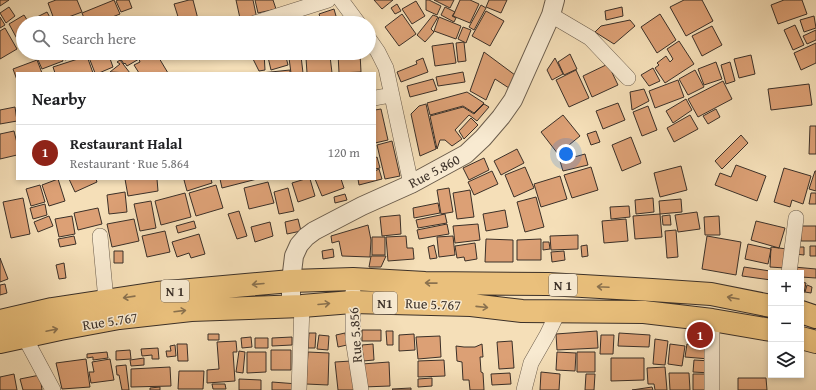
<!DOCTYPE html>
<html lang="en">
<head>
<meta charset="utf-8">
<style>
	:root { --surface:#fff; --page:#f6f6f6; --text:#202124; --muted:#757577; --line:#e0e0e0; --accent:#8f2418 }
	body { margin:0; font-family:"Gentium Book Plus",serif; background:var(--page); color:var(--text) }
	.controls { position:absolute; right:12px; bottom:12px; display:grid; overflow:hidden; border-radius:0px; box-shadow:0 2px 6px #0003 }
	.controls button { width:36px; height:36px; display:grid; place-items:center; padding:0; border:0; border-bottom:1px solid var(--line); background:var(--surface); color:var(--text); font:20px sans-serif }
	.you { position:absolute; left:566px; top:154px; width:14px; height:14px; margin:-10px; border:3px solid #fff; border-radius:50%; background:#1a73e8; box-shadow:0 0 0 6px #1a73e833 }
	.badge { display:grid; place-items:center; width:26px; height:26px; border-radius:50%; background:var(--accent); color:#fff; font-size:13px; font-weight:700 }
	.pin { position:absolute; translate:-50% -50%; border:2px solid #fff; box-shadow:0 1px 4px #0006 }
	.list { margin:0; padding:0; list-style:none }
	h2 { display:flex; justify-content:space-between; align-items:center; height:52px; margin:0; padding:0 16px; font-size:17px }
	h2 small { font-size:13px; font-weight:400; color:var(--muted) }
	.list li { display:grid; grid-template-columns:26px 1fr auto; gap:12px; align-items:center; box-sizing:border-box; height:56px; padding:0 16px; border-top:1px solid var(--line) }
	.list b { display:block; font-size:15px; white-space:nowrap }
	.list p { margin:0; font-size:13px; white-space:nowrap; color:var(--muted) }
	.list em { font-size:13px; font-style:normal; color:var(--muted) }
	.icon { flex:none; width:22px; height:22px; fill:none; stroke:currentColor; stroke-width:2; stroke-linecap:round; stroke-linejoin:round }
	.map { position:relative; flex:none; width:816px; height:390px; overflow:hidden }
	.search { position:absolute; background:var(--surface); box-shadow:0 2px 6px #0003; left:16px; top:16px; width:360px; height:44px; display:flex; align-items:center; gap:10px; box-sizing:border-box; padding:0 14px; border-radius:22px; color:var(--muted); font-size:15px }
	.panel { position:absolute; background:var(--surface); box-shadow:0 2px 6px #0003; left:16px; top:72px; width:360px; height:108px; border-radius:0px }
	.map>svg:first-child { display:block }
</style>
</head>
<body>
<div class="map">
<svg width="816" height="390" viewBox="0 0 816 390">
	<rect width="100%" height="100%" fill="#f5dfb8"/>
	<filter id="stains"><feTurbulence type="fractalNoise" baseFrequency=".005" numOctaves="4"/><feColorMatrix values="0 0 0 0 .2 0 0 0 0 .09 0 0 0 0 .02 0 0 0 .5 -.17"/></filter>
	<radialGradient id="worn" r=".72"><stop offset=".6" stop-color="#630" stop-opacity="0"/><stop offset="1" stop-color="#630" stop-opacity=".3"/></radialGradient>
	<path fill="#dca075" stroke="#3b3028" d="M 0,0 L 9,0 L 0,6 Z
		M 56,0 L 77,0 L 82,12 L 55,22 L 48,3 Z
		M 114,0 L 120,14 L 97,23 L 86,23 L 82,13 Z
		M 118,0 L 129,0 L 132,8 L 121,12 L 116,1 Z
		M 189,0 L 193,0 L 199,23 L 180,23 L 174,4 Z
		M 236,0 L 253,0 L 257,19 L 241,23 Z
		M 255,0 L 273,0 L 276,9 L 258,13 Z
		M 374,0 L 393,0 L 382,9 Z
		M 426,0 L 429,0 L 441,6 L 437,15 L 426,10 Z
		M 434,0 L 454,0 L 450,8 Z
		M 460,0 L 470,0 L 479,4 L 470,23 L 453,16 Z
		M 489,0 L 507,0 L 501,13 L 486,7 Z
		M 684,0 L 702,0 L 713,21 L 686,36 L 670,7 Z
		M 784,0 L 802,0 L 807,14 L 778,24 L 771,5 Z
		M 416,1 L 425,16 L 412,24 L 402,9 Z
		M 397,4 L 401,11 L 395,14 L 391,8 Z
		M 481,5 L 486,8 L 474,30 L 469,27 Z
		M 9,7 L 15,16 L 6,23 L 0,13 Z
		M 445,7 L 455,12 L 452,16 L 456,18 L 454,22 L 441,15 Z
		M 622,7 L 623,16 L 606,20 L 605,11 Z
		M 334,9 L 338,23 L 322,23 L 319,14 Z
		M 486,11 L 504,21 L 490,46 L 472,36 Z
		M 47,12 L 52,21 L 48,23 L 36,23 L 33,19 Z
		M 402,14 L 416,34 L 399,46 L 385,27 Z
		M 660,14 L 676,40 L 657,53 L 641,27 Z
		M 24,15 L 29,23 L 23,23 L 23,45 L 21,46 L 9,24 Z
		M 433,15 L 438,17 L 431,29 L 434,32 L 425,42 L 417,35 Z
		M 814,16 L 816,28 L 804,32 L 800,20 Z
		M 0,17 L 5,25 L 0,28 Z
		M 81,17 L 83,23 L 59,23 Z
		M 439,17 L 461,26 L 456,39 L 434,31 Z
		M 138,18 L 139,23 L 121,23 Z
		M 630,20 L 635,26 L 614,44 L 595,32 L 601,26 Z
		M 795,25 L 804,45 L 793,50 L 784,30 Z
		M 712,26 L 722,45 L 702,56 L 692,36 Z
		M 463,27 L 471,30 L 466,43 L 458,39 Z
		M 5,28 L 17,49 L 0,59 L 0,31 Z
		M 816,30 L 816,40 L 807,44 L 803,36 Z
		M 679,41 L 694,64 L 665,83 L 655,68 L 659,65 L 657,63 L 666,56 L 670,62 L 673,59 L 667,49 Z
		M 464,42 L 466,61 L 458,62 L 456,43 Z
		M 453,43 L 456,63 L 435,66 L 432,46 Z
		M 816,43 L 816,63 L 801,70 L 794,53 Z
		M 484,52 L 519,78 L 512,90 L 495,79 L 486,100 L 470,91 Z
		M 35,53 L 60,53 L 63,61 L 42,69 Z
		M 63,53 L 89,53 L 65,60 Z
		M 92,53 L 102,53 L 103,55 L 108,53 L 113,67 L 99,73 L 95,73 L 88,55 Z
		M 129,53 L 156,53 L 168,73 L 139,73 L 134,65 L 140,62 L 139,59 L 127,66 L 125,63 L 124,64 L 120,58 Z
		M 250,53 L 264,53 L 265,70 L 259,71 Z
		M 267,53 L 285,53 L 288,65 L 271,70 Z
		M 338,53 L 360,53 L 361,72 L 339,73 Z
		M 570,54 L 577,69 L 564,75 L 558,62 Z
		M 751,55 L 755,74 L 739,78 L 734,59 Z
		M 87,56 L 93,73 L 55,73 L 53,67 Z
		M 301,56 L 303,73 L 291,73 L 289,58 Z
		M 330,56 L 332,73 L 307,73 L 306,58 Z
		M 423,58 L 428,72 L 401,82 L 397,72 L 417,64 L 416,61 Z
		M 555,58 L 563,74 L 552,80 L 547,70 Z
		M 37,60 L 42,73 L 17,73 L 17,80 L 13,69 Z
		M 120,60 L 130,73 L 110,72 L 120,64 L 117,62 Z
		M 716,62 L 722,79 L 704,85 L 698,69 Z
		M 730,62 L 735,81 L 726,84 L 721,65 Z
		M 608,64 L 618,85 L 592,97 L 583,76 Z
		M 653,68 L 660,81 L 649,86 L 641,75 Z
		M 290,70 L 290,73 L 261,73 Z
		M 576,70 L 589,98 L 569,107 L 556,80 Z
		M 695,70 L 704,87 L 688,95 L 679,79 Z
		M 463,72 L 465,82 L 438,86 L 436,77 Z
		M 433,79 L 437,90 L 410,97 L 407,86 Z
		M 678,80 L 684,97 L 655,108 L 649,91 Z
		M 723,81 L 732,99 L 698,117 L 688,99 Z
		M 809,84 L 812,105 L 771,110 L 768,89 Z
		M 644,89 L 649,101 L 632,110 L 630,92 Z
		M 467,92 L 484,103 L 474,113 L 463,106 L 430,115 L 427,103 Z
		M 686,99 L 692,110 L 673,123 L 666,111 Z
		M 618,103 L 625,120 L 603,129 L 596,111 Z
		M 426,104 L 436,149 L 420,156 L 411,114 L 419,106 Z
		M 484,104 L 489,107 L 477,121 L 469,115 L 455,130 L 462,139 L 452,146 L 445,140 L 440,140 L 437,149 L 430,116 L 463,107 L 474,114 Z
		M 648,106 L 657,130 L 642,136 L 633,112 Z
		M 15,107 L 17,121 L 0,124 L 0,110 Z
		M 381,109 L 388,140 L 375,143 L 375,110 Z
		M 716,109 L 720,117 L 708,124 L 703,116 Z
		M 563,115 L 580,136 L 558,154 L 541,132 Z
		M 690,115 L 698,129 L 674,142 L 667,128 Z
		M 471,118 L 478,125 L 464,139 L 459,131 Z
		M 810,126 L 816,126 L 816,154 L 809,154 Z
		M 14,131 L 17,143 L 17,155 L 0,159 L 0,134 Z
		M 596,131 L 600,142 L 591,145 L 587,134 Z
		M 741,135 L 748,143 L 722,169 L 715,161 Z
		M 631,137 L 641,163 L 622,171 L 612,145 Z
		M 392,141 L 400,176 L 385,179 L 377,145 Z
		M 517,149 L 524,163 L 501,175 L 494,161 Z
		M 585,154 L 588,165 L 563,171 L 560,161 Z
		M 377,157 L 380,168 L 375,169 L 375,158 Z
		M 484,158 L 489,170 L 469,180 L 463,168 Z
		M 736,165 L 766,176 L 757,201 L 715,185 L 720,173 L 731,177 Z
		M 681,166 L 687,190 L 660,197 L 654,173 Z
		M 525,167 L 534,188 L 514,197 L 505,175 Z
		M 591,167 L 598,190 L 572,198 L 564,175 Z
		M 784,168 L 811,176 L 803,204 L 792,200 L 790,207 L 774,202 Z
		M 379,169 L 382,179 L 359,185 L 358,179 L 375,179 L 375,171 Z
		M 492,171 L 498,184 L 474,195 L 468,182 Z
		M 815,171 L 816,171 L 816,191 L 809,189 Z
		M 560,176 L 567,199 L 541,207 L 534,184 Z
		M 58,179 L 65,201 L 49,206 L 42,185 Z
		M 69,179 L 96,179 L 97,182 L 75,192 Z
		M 125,179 L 157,179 L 158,191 L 128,196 Z
		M 186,179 L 211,179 L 212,183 L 187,191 L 184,180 Z
		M 220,179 L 257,179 L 222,188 Z
		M 305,179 L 310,179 L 315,196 L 298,202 L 292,183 Z
		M 315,179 L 341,179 L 344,188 L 322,196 Z
		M 268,182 L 274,203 L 249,209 L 244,188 Z
		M 40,185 L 45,202 L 31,206 L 26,189 Z
		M 216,185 L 223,208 L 196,216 L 189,193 Z
		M 288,188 L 294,211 L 279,214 L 274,192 Z
		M 449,188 L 453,212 L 441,214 L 437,190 Z
		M 470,190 L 474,217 L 457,219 L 453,193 Z
		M 125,192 L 127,212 L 109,214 L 107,195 Z
		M 185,193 L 191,217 L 161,225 L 155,201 Z
		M 811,193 L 816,193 L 816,204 L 809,204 Z
		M 345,194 L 347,200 L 335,203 L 334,197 Z
		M 536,197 L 544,227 L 525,232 L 517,202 Z
		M 23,198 L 30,234 L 11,238 L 3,202 Z
		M 653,198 L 654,212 L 636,214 L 635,200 Z
		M 681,199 L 682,212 L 660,214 L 659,201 Z
		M 151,201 L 156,228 L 140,231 L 134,204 Z
		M 438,203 L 440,213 L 414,218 L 413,208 Z
		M 45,204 L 47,215 L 33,219 L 30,208 Z
		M 629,206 L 630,217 L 611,219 L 610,207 Z
		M 98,208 L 102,224 L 78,230 L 74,213 Z
		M 505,210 L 508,227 L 486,231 L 483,214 Z
		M 239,211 L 247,236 L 237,239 L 228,214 Z
		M 697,212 L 700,229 L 678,232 L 675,215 Z
		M 445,214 L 447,223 L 418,228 L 416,220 Z
		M 660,214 L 662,237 L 635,239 L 633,216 Z
		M 400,215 L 401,234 L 382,236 L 380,217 Z
		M 670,215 L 671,225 L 663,225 L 662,216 Z
		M 49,216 L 53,226 L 38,232 L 34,222 Z
		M 72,216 L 75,234 L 59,237 L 55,219 Z
		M 719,216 L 720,235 L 705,235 L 704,217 Z
		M 134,219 L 139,241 L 112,247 L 107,224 Z
		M 298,219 L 301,231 L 287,234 L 285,222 Z
		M 626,219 L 628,241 L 604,243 L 602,221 Z
		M 194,221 L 196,228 L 178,233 L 176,226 Z
		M 756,221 L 785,228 L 779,248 L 751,240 Z
		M 270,222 L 273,236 L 255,242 L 251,227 Z
		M 447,224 L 449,234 L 419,239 L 417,230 Z
		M 478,224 L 480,240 L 455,243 L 453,226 Z
		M 368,225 L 371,240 L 370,257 L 342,256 L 339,241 L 332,243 L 331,236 Z
		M 800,226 L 816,226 L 816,241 L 801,241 Z
		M 676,230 L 678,257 L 667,258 L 665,231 Z
		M 165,231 L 170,252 L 147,257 L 142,236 Z
		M 199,234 L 205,254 L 191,258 L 189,253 L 177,257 L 172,242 Z
		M 578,235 L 578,249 L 551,250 L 550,236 Z
		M 74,236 L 76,244 L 60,247 L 58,239 Z
		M 406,236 L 407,248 L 413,248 L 414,259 L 388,261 L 386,237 Z
		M 453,236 L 455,255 L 439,257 L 437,237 Z
		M 707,236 L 741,242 L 736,275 L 702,269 Z
		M 372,237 L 385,237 L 385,255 L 372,255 Z
		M 486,239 L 513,240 L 513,262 L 485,262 Z
		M 541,239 L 541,260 L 517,260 L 517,240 Z
		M 543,242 L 549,242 L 550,249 L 543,250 Z
		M 475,243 L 477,259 L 465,261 L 464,257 L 457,258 L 455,246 Z
		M 748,244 L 771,249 L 768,264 L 745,259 Z
		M 434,245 L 437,258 L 430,259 L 428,247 Z
		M 587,245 L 588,256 L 582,257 L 581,246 Z
		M 810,246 L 816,246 L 816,256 L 810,256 Z
		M 771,247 L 787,249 L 785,268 L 770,267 Z
		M 796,247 L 804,247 L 804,255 L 795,254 Z
		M 333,249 L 334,257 L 323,259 L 322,251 Z
		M 114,251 L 123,251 L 123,263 L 114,263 Z
		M 564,251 L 565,260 L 552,262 L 551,252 Z
		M 371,256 L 386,256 L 381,267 L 369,267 Z
		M 0,258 L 8,279 L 0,282 Z
		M 64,263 L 66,278 L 59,279 L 56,265 Z
		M 744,267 L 783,273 L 771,273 L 771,280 L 742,276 Z
		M 794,267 L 816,269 L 816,278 L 801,277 L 801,273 L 793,273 Z
		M 801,282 L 806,283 L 804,293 L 801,292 Z
		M 5,284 L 7,293 L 0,295 L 0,285 Z
		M 807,285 L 812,287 L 811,293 L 805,292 Z
		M 362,330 L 381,330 L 381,341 L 362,341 Z
		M 386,331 L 393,331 L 393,345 L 387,345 Z
		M 597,331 L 598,348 L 557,350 L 556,334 Z
		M 309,333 L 316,333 L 315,348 L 308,348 Z
		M 345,333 L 347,345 L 338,347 L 336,335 Z
		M 619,333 L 650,335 L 649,347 L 618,346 Z
		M 208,334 L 219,334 L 219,340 L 208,340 Z
		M 414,334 L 415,350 L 399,351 L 399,335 Z
		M 319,335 L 329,336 L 328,350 L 317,349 Z
		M 601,335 L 614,335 L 613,354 L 600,354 Z
		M 440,336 L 441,357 L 418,359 L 416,337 Z
		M 251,337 L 252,347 L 242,348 L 241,338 Z
		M 292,337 L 292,345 L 272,346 L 272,338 Z
		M 255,338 L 268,338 L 268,348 L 255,348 Z
		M 655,339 L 668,341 L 665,365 L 653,364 Z
		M 236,341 L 237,352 L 233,352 L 235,381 L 207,383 L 207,370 L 219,369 L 217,342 Z
		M 512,341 L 514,368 L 499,369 L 497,342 Z
		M 177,344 L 187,344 L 188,361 L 178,361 Z
		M 373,344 L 374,360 L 363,361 L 362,345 Z
		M 482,344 L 483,357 L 480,357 L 481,372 L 483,373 L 484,390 L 470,390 L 469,380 L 463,380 L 462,362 L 457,361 L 456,346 L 464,347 L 475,347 Z
		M 670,344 L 685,346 L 682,366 L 668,364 Z
		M 687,344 L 711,347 L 709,359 L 685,357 Z
		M 175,345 L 176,356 L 167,357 L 166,351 L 171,351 L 170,346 Z
		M 158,348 L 159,359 L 152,359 L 152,355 L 142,356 L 141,349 Z
		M 130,350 L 131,359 L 116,360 L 116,351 Z
		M 271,350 L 291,350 L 291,370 L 271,370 Z
		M 239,351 L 245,352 L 243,373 L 236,372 Z
		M 107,352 L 108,358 L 93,360 L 93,357 L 87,358 L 87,354 Z
		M 247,352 L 266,352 L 266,372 L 247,373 Z
		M 308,352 L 329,353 L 328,385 L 306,384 Z
		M 557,352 L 576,353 L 575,371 L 556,370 Z
		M 577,352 L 595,352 L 595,372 L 577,372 Z
		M 144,358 L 144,365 L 131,366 L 130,360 Z
		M 611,358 L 644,358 L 644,380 L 611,381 Z
		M 86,359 L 90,387 L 62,389 L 56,363 Z
		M 110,359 L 114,380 L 91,383 L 89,372 L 94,372 L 92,362 Z
		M 444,360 L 445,376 L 418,377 L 418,361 Z
		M 694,360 L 711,361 L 711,373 L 693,372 Z
		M 351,361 L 354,390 L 338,390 L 335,362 Z
		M 389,362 L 390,386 L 363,387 L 362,364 Z
		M 126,365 L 129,390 L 122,390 L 119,375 L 117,375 L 116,366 Z
		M 170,367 L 171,386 L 131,387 L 131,369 Z
		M 665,367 L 667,390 L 655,390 L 654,384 L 648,384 L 647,368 Z
		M 179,371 L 204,371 L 203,389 L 178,389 Z
		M 541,372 L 560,374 L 559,390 L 540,390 Z
		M 510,373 L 511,384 L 492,385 L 491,374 Z
		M 669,373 L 689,373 L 690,390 L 670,390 Z
		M 14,374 L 17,390 L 0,390 L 0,377 Z
		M 586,374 L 595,374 L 594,390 L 585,390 Z
		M 693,374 L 710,374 L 710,390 L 693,390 Z
		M 40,375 L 42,390 L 23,390 L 20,379 Z
		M 432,378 L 432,386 L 418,387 L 418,379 Z
		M 738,378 L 766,378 L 767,390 L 738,390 Z
		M 239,379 L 261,380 L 261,390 L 239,390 Z
		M 272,382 L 298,384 L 297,390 L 272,390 Z
		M 212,384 L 225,384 L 226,389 L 213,389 Z
		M 160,387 L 160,390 L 150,390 L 150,388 Z
		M 652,387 L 653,390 L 632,390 Z
		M 411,388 L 411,390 L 393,390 L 392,389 Z"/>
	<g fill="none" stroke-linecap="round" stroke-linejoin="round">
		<defs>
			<path id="minor" d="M 341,0 L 358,23
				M 551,15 L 590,38 L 628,78
				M 255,23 L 328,0
				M 369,39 L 378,52 L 386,68 L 411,184
				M 375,98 L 391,95
				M 100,236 L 106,300
				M 789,273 L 796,218
				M 353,292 L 353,339 L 361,390
				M 712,320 L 712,390
				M 24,336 L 53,390
				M 299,390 L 302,306
				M 524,390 L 531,363 L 547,335 L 559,310"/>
			<path id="tertiary" d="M 291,306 L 291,281 L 294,256 L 299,245 L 306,237 L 314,231 L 362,206 L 411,184 L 466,154 L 483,138 L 501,117 L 513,100 L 551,15 L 555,0"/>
			<path id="trunk" d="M 801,312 L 816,317
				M 0,321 L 52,309 L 157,293 L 291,281 L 353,279 L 425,283 L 548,284 L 652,290 L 711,294 L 771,306
				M 801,338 L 816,342
				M 0,342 L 60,329 L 119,318 L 191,310 L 302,306 L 352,302 L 471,305 L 522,311 L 644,312 L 712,320 L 771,330"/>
		</defs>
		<use href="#minor" stroke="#6a5c4c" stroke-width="16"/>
		<use href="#tertiary" stroke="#6a5c4c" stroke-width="20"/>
		<use href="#trunk" stroke="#3b3028" stroke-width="24"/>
		<use href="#minor" stroke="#f8ead1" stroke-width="15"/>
		<use href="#tertiary" stroke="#f8ead1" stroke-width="18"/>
		<use href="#trunk" stroke="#eac07c" stroke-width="22"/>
	</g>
	<defs><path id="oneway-shaft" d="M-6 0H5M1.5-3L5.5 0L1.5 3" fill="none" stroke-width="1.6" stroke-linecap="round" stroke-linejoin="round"/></defs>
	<g stroke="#8a714e">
		<use href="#oneway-shaft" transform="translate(431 283) rotate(-179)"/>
		<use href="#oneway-shaft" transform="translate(258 284) rotate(175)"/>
		<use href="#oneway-shaft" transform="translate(603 287) rotate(-177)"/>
		<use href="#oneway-shaft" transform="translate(129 297) rotate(172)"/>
		<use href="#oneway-shaft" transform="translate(733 298) rotate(-170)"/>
		<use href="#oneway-shaft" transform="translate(324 304) rotate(-5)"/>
		<use href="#oneway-shaft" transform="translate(482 307) rotate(6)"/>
		<use href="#oneway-shaft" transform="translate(180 311) rotate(-7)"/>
		<use href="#oneway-shaft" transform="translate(52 330) rotate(-12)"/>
	</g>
	<g text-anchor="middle" stroke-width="3" stroke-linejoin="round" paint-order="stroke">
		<g fill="#f8ead1" stroke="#74685b" stroke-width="1">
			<rect x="549" y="274" width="28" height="22" rx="3"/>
			<rect x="161" y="280" width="28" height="22" rx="3"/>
			<rect x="373" y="292" width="24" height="22" rx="3"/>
		</g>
		<g font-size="13" font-weight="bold" fill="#3b3028">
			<text x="563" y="290">N 1</text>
			<text x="175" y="296">N 1</text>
			<text x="385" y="308">N1</text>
		</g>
		<g font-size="14" fill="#3b3028" stroke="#f8ead1">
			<text transform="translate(434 171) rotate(-28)" y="5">Rue 5.860</text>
			<text transform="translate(433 304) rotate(2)" y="5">Rue 5.767</text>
			<text transform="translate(110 321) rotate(-9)" y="5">Rue 5.767</text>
			<text transform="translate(355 335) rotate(-94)" y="5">Rue 5.856</text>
		</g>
	</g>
	<rect width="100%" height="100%" filter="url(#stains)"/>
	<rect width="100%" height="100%" fill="url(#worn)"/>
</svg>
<div class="controls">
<button>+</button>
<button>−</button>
<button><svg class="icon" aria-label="layers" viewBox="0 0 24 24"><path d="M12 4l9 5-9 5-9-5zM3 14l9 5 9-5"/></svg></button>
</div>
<div class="you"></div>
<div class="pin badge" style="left:700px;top:335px">1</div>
<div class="search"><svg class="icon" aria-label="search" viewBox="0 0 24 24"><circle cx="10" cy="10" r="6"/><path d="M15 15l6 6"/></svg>Search here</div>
<section class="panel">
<h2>Nearby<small></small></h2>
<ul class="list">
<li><span class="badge">1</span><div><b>Restaurant Halal</b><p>Restaurant · Rue 5.864</p></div><em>120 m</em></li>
</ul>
</section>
</div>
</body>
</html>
